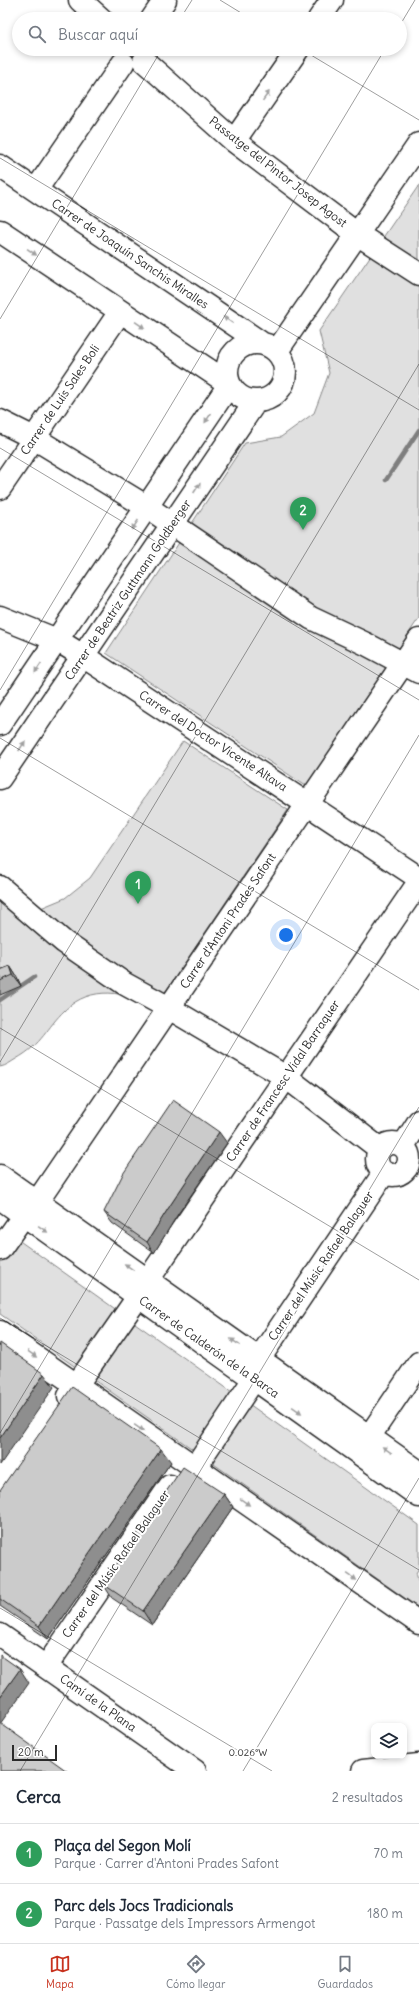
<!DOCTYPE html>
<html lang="es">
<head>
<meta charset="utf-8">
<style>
	:root { --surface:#fff; --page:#f2f2f3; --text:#1f2937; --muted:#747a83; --line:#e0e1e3; --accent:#c8321e }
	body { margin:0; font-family:Delius,sans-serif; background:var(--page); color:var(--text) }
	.controls { position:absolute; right:12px; bottom:12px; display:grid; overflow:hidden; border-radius:8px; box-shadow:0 2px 6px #0003 }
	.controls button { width:36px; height:36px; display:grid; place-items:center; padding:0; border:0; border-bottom:1px solid var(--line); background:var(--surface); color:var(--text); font:20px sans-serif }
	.scale { position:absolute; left:12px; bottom:10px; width:45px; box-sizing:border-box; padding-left:4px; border:2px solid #2b2b2b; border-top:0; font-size:11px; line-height:14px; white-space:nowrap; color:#2b2b2b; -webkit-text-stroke:3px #fff; paint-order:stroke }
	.you { position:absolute; left:286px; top:935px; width:14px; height:14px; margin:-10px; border:3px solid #fff; border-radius:50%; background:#1a73e8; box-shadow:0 0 0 6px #1a73e833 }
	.badge { display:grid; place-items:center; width:26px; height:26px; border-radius:50%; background:var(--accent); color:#fff; font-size:13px; font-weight:700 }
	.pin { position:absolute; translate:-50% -33px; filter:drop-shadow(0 1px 2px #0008) }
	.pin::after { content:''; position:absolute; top:21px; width:14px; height:12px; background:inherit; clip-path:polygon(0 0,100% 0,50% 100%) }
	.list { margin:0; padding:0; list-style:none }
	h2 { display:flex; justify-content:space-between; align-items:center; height:52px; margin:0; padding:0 16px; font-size:17px }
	h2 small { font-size:13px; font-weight:400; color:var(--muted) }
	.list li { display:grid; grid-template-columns:26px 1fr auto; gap:12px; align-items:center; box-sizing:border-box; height:60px; padding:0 16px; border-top:1px solid var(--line) }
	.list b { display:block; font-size:15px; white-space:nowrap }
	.list p { margin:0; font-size:13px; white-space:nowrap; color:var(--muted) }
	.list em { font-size:13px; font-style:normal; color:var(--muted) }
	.icon { flex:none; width:22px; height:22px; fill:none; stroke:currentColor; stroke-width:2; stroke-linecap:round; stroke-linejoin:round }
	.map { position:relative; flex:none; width:419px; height:1771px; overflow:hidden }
	.search { position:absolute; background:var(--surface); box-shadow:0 2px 6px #0003; left:12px; right:12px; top:12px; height:44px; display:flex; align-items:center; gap:10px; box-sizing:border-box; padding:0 14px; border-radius:22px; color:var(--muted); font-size:15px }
	.sheet { height:172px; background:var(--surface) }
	nav { display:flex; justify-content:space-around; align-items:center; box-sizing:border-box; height:56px; border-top:1px solid var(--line); background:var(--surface); font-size:11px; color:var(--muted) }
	nav a { display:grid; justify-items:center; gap:2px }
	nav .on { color:var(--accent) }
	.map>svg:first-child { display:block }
</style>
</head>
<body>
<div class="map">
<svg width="419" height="1771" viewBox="0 0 419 1771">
	<rect width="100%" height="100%" fill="#fff"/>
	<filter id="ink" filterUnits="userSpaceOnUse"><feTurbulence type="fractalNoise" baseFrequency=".025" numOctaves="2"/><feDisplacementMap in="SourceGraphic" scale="8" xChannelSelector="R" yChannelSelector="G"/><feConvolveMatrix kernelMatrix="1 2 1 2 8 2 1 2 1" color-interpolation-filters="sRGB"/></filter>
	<g filter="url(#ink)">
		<path fill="#e0e0e0" stroke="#868686" d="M 419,185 L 419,618 L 306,786 L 106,653 L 245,443 L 281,437 L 314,413 L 329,373 L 319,331 Z
			M 183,741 L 288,810 L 155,1007 C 126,991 91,985 65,1010 C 46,1028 43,1044 16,1059 C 11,1062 6,1066 0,1067 L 0,879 L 36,910 L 65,898 L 90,878 Z
			M 0,1227 L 419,1525 L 419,1568 L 416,1573 L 419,1583 L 419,1608 L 0,1314 Z"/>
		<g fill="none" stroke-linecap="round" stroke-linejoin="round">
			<path stroke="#7e7e7e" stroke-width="4.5" d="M 386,480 L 419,430
				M 0,1000 L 34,977"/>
			<defs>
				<path id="minor" d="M 80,0 L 101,19
					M 152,19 L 165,0
					M 319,19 L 332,0
					M 144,61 L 234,141 L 357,234 L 419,274
					M 234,141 L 298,49
					M 0,166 L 260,342
					M 36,190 L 123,63
					M 0,231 L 228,383
					M227 372a29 29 0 1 1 58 0a29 29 0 1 1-58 0Z
					M 277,351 L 419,144
					M 0,421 L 34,438 L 147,507 L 311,618 L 366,644 L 419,672
					M 0,488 L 120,312
					M 0,617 L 57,640 L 83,656 L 419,878
					M 0,724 L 229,385
					M 0,778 L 256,401
					M 0,887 L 64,942 L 125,984 L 169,1008 L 286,1077 L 380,1149
					M377 1159a16 16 0 1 1 32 0a16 16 0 1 1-32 0Z
					M 403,1146 L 419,1121
					M 0,1176 L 419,1472
					M 0,1198 L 419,1496
					M 37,1202 L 419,640
					M 0,1249 L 24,1215
					M 148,1280 L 419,882
					M 0,1332 L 419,1623
					M 259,1359 L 384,1173
					M 69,1396 L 138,1297
					M 369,1437 L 419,1363
					M 195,1467 L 254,1379
					M 0,1635 L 195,1771
					M 46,1667 L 170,1486
					M 363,1771 L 419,1765"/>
			</defs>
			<use href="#minor" stroke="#2b2b2b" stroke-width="25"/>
			<use href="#minor" stroke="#fff" stroke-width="22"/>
		</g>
		<path fill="#afafaf" stroke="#2b2b2b" d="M 10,966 L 17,977 L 21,986 L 0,995 L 0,970 Z
			M 227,1143 L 178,1214 L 154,1253 L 112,1223 L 104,1212 Z
			M 171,1462 L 48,1639 L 0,1606 L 0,1490 Z
			M 224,1494 L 233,1507 L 152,1625 L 112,1598 L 103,1584 Z"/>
		<path fill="#8e8e8e" stroke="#2b2b2b" d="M 10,966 L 17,977 L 21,986 L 13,975 Z
			M 219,1132 L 227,1143 L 178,1214 L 154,1253 L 147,1242 L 171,1204 Z
			M 44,1374 L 54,1387 L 0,1465 L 0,1438 Z
			M 161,1449 L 171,1462 L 48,1639 L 39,1626 Z
			M 224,1494 L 233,1507 L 152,1625 L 143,1611 Z
			M 20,1669 L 29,1683 L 0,1724 L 0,1697 Z"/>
		<path fill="#cbcbcb" stroke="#2b2b2b" d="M 10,966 L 13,975 L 0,981 L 0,970 Z
			M 173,1100 L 219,1132 L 171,1204 L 147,1242 L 104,1212 L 123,1174 Z
			M 0,1343 L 44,1374 L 0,1438 Z
			M 72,1387 L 161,1449 L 39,1626 L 0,1599 L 0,1490 Z
			M 183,1467 L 224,1494 L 143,1611 L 103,1584 Z
			M 0,1655 L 20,1669 L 0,1697 Z
			M 0,1723 L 67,1771 L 0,1771 Z"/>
		<defs><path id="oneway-solid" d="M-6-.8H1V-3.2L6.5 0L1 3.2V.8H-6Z"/></defs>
		<g fill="#a0a0a0">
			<use href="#oneway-solid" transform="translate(266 96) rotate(-55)"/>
			<use href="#oneway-solid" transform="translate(32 252) rotate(34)"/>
			<use href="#oneway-solid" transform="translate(228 320) rotate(-146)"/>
			<use href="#oneway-solid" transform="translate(140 325) rotate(34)"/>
			<use href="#oneway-solid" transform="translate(208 418) rotate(124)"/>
			<use href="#oneway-solid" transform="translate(197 488) rotate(-56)"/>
			<use href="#oneway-solid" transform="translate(135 525) rotate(124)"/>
			<use href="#oneway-solid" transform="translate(38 668) rotate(124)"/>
			<use href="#oneway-solid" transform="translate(22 746) rotate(-56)"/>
			<use href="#oneway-solid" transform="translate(43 1229) rotate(35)"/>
			<use href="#oneway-solid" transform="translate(129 1267) rotate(-145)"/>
			<use href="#oneway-solid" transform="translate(235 1342) rotate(-145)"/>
			<use href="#oneway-solid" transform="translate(32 1354) rotate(35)"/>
			<use href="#oneway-solid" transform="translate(297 1410) rotate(35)"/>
			<use href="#oneway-solid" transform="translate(139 1428) rotate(35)"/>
			<use href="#oneway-solid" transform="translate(387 1450) rotate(-145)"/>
			<use href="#oneway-solid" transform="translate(245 1502) rotate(35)"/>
			<use href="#oneway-solid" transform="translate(352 1577) rotate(35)"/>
		</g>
	</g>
	<path fill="none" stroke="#2b2b2b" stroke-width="1" stroke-opacity="0.45" d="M 220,0 L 251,19M 180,19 L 192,0M 400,25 L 415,0M 301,49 L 419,120M 0,158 L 419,410M 0,319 L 162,49M 0,448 L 419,700M 0,690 L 385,49M 0,738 L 419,990M 0,1028 L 419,1280M 0,1062 L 419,364M 0,1318 L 419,1570M 0,1433 L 419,735M 0,1608 L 272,1771M 20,1771 L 419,1107M 243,1771 L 419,1478"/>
	<g text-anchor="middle" stroke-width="4" stroke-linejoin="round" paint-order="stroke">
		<g font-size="12" fill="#2b2b2b" stroke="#fff">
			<text transform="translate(278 172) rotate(38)" y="4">Passatge del Pintor Josep Agost</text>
			<text transform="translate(130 254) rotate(34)" y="4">Carrer de Joaquín Sanchis Miralles</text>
			<text transform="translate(60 400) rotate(-56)" y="4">Carrer de Luís Sales Boli</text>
			<text transform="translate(128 590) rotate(-56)" y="4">Carrer de Beatriz Guttmann Goldberger</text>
			<text transform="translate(213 741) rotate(33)" y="4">Carrer del Doctor Vicente Altava</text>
			<text transform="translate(228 921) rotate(-56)" y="4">Carrer d'Antoni Prades Safont</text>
			<text transform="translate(283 1081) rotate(-56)" y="4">Carrer de Francesc Vidal Barraquer</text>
			<text transform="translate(321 1266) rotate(-56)" y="4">Carrer del Músic Rafael Balaguer</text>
			<text transform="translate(209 1347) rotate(35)" y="4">Carrer de Calderón de la Barca</text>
			<text transform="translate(116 1564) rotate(-55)" y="4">Carrer del Músic Rafael Balaguer</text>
			<text transform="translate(98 1703) rotate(35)" y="4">Camí de la Plana</text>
		</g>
	</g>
	<g font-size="10" text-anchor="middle" fill="#2b2b2b" stroke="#fff" stroke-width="4" stroke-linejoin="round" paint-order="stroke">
		<text x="248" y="1756">0.026°W</text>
	</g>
</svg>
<div class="controls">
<button><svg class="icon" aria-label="layers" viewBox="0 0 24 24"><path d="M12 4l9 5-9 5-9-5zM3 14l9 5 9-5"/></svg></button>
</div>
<div class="scale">20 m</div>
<div class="you"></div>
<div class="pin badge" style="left:138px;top:904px;background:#2e9e5b">1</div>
<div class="pin badge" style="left:303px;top:530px;background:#2e9e5b">2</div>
<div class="search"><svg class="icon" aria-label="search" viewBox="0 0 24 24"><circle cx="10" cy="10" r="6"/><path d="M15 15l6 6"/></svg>Buscar aquí</div>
</div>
<section class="sheet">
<h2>Cerca<small>2 resultados</small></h2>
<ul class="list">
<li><span class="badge" style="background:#2e9e5b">1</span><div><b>Plaça del Segon Molí</b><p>Parque · Carrer d'Antoni Prades Safont</p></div><em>70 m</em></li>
<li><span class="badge" style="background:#2e9e5b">2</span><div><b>Parc dels Jocs Tradicionals</b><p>Parque · Passatge dels Impressors Armengot</p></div><em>180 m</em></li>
</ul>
</section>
<nav>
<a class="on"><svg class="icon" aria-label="map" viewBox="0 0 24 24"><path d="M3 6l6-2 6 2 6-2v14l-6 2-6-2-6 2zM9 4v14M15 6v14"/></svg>Mapa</a>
<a><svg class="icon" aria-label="directions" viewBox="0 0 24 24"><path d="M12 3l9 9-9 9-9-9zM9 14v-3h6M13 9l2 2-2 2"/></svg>Cómo llegar</a>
<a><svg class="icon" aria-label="saved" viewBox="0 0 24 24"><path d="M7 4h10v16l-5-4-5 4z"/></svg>Guardados</a>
</nav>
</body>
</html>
